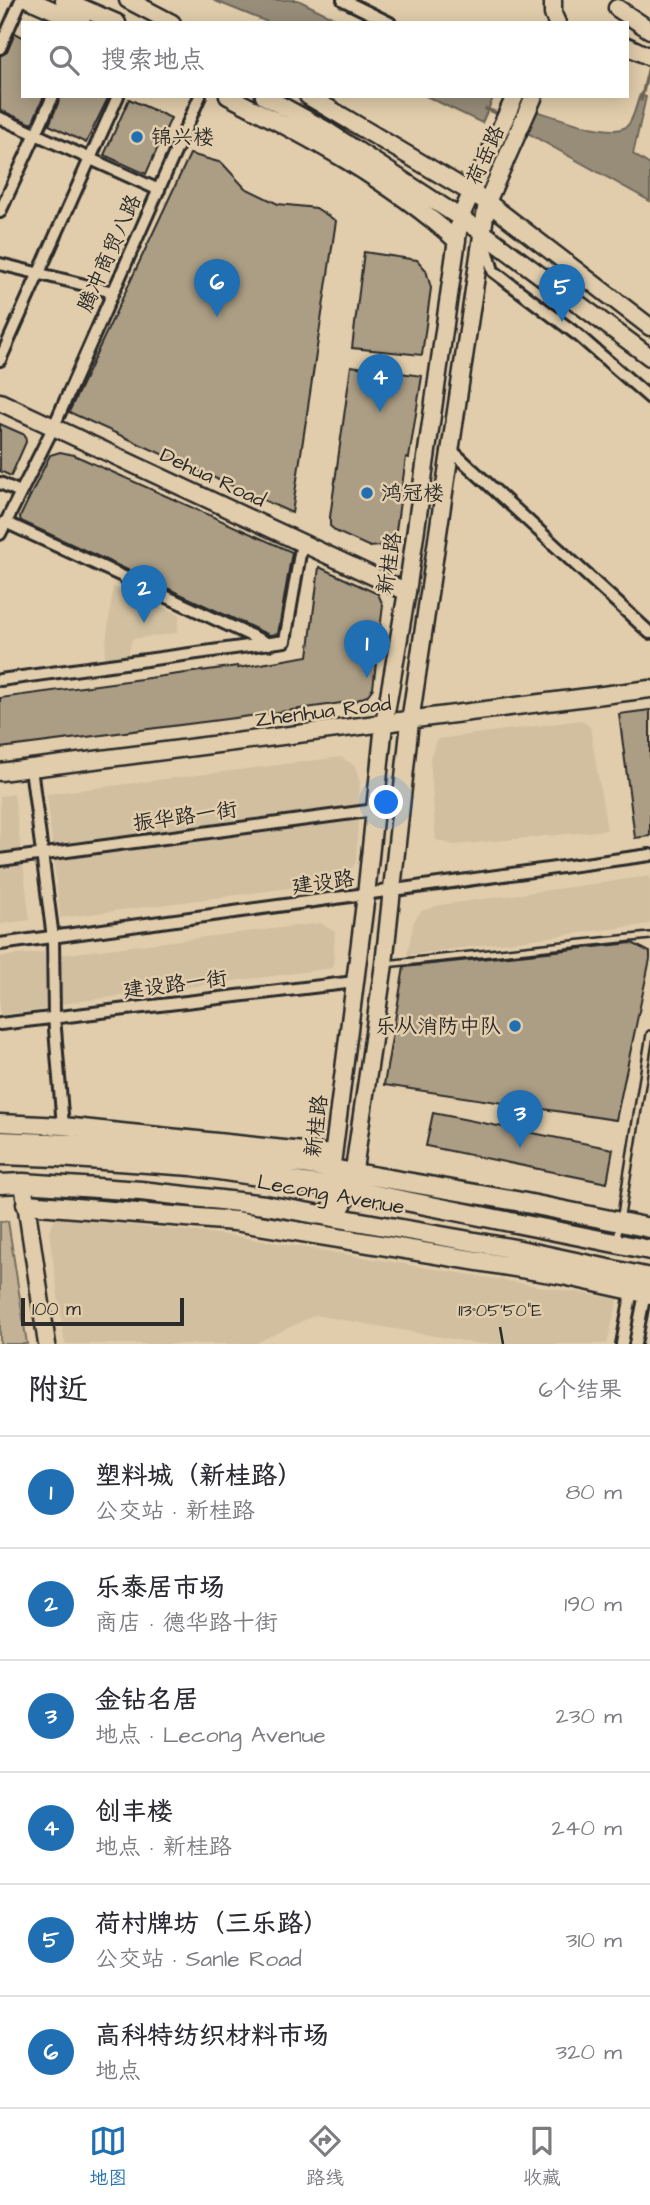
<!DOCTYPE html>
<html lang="zh">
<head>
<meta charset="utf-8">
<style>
	:root { --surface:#fff; --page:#f7f7f7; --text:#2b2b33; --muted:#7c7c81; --line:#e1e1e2; --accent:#1f6fb2 }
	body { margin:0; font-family:"Architects Daughter","LXGW WenKai TC",sans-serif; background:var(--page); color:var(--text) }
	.scale { position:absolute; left:21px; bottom:18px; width:163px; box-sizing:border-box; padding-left:7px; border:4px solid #2b2b2b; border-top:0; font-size:19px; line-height:24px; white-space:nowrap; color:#2b2b2b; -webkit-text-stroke:5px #e1cdab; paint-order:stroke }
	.you { position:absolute; left:387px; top:803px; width:24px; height:24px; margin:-18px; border:5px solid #fff; border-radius:50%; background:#1a73e8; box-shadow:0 0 0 10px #1a73e833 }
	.badge { display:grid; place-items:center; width:46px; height:46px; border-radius:50%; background:var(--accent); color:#fff; font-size:23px; font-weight:700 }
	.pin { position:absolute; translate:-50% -58px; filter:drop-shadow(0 2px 4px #0008) }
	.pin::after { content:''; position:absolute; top:37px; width:24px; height:21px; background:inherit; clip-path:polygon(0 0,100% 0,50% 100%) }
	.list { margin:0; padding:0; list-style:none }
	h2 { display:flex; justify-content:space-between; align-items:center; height:91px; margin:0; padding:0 28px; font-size:30px }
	h2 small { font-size:23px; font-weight:400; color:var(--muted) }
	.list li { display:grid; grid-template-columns:46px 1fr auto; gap:21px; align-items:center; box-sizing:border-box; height:112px; padding:0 28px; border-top:2px solid var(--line) }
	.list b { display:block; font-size:26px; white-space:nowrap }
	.list p { margin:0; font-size:23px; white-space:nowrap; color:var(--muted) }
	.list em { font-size:23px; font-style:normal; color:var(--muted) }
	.icon { flex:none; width:38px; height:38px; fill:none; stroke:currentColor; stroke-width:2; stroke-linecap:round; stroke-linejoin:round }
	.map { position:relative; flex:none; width:650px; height:1344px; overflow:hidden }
	.search { position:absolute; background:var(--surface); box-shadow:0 4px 18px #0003; left:21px; right:21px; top:21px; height:77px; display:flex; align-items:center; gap:18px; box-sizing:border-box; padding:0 24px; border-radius:0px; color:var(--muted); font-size:26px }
	.sheet { height:763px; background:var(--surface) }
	nav { display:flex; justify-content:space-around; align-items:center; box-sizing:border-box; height:98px; border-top:2px solid var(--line); background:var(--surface); font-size:19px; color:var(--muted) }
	nav a { display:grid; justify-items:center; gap:4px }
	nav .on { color:var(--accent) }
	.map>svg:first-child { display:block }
</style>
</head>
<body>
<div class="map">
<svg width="650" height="1344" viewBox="0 0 650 1344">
	<rect width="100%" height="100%" fill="#e1cdab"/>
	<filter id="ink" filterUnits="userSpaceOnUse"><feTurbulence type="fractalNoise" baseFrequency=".0143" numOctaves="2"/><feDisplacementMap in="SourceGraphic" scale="14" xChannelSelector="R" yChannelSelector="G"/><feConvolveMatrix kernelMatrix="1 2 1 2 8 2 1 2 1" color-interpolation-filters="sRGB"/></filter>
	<g filter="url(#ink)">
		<path fill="#d1bfa0" d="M 113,587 L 180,614 L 177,633 L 132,639 L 128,656 L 104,659 Z
			M 581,720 L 590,727 L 607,830 L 454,845 L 436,840 L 430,758 L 438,739 Z
			M 341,757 L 355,766 L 360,783 L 356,862 L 349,873 L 336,882 L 60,918 L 47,794 Z
			M 14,794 L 30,920 L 0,924 L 0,796 Z
			M 650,876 L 650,924 L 407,955 L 414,921 L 421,911 L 440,905 Z
			M 320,923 L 335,932 L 333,968 L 60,1004 L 59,955 Z
			M 44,952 L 48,1009 L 0,1015 L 0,957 Z
			M 55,1218 L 228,1235 L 618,1299 L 607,1344 L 480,1344 L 315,1315 L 254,1344 L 65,1344 L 49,1232 Z"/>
		<path fill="#c3b296" stroke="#776e60" stroke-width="2" d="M 8,1221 L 27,1344 L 0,1344 L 0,1222 Z"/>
		<path fill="#988d79" stroke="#6c665a" stroke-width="2" d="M 213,0 L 298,0 L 344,23 L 270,23 Z
			M 640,95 L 646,97 L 633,154 L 650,165 L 650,201 L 526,132 L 536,111 C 554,116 613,139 627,126 C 634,120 636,104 640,95 Z
			M 426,96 L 494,96 L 482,123 Z"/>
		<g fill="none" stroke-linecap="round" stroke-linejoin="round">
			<path stroke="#6c665a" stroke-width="3.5" d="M 641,100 L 650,63
				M 486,109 L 502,115"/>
		</g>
		<path fill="#ac9e85" stroke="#2b2b2b" stroke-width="2" d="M 15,33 L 23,37 L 23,96 L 44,96 L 32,124 L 0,110 L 0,56 L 7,52 Z
			M 61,96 L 109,96 L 86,143 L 49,125 Z
			M 129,99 L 171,118 L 146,174 L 104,155 Z
			M 190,154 L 222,163 L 245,188 L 278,204 L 316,208 L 336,221 L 292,513 L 69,412 Z
			M 364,252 L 417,260 L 426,270 L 431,288 L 422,355 L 352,348 Z
			M 351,366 L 422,376 L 409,458 L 406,457 L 396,531 L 388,540 L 379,546 L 370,547 L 337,532 L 330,526 L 330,517 Z
			M 0,424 L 25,435 L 26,442 L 11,476 L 0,471 Z
			M 60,452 L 74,455 L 292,552 L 278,634 L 269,635 L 21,521 L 20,517 L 50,455 Z
			M 319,567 L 378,594 L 383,605 L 373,688 L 367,696 L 355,701 L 258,715 L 0,748 L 0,698 L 238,666 L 238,668 L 308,656 Z
			M 650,710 L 650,836 L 635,838 L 619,714 Z
			M 632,943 L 650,952 L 650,959 L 616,1120 L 384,1085 L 404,967 Z
			M 433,1113 L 613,1149 L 607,1183 L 426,1146 Z"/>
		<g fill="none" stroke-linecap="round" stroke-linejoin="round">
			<defs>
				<path id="lane" d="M 385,964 L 650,936
					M 617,1240 L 650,1034"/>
				<path id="street" d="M 343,0 L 390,23
					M 0,48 L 21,0
					M 0,118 L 159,190
					M 0,212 L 53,96
					M 484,238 L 493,271 L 579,336 L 650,398
					M 0,264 L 113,292
					M 0,360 L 118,96
					M 450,449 L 650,633
					M 0,483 L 20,492
					M 5,522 L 269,644
					M 0,534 L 54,426 L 200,96
					M 0,680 L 285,641 L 302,542
					M 31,768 L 53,938 L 54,1017 L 63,1126
					M 0,860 L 375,810
					M 0,944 L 650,855
					M 0,1024 L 355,982
					M 622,1344 L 633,1285
					M 635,1344 L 646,1288"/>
				<path id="secondary" d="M 30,0 L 82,23
					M 64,0 L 117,23
					M 128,0 L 172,23
					M 553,0 L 553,14 L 557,23
					M 617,8 L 650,30
					M 627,46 L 650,57
					M 228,96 C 308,137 390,180 457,241
					M 264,96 L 324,129 L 482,232 L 650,357
					M 308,96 L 487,202 L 650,327
					M 0,402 L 407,592
					M 0,772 L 650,689
					M 0,1123 L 63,1126 L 333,1154
					M 23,1183 L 47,1344
					M 336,1217 L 351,1190 L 384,964 L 410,722 L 487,202 L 534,96
					M 336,1217 L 329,1188 L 366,895 L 384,724 L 407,592 L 460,218 L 515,96"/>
				<path id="primary" d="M 0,1141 L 147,1147 L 303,1164 L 516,1201 L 650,1228
					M 0,1155 L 58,1157 L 192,1166 L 351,1190 L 650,1250
					M 0,1184 L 23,1183 L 141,1191 L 265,1205 L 515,1249 L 650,1278
					M 26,1204 L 235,1221 L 563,1275 L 650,1294"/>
			</defs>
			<use href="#lane" stroke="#2b2b2b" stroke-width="10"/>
			<use href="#street" stroke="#2b2b2b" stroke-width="16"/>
			<use href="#secondary" stroke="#2b2b2b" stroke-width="21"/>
			<use href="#primary" stroke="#2b2b2b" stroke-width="23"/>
			<use href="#lane" stroke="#e1cdab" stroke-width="5"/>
			<use href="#street" stroke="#e1cdab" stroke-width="10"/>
			<use href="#secondary" stroke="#e1cdab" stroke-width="16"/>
			<use href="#primary" stroke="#e1cdab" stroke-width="18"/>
		</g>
	</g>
	<path fill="none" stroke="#2b2b2b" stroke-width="2.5" d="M 500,1327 L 503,1344"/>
	<g fill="#1f6fb2" stroke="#e1cdab" stroke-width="2.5">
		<circle cx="137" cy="137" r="7"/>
		<circle cx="367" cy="493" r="7"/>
		<circle cx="515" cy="1026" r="7"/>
	</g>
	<g text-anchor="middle" stroke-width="5" stroke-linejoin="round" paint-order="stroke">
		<g font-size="21" fill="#2b2b2b" stroke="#e1cdab" text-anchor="start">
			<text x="151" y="144">锦兴楼</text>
			<text x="381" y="500">鸿冠楼</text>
			<text x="501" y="1033" text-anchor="end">乐从消防中队</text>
		</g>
		<g font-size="21" fill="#2b2b2b" stroke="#e1cdab">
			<text transform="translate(485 155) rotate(-66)" y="7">荷岳路</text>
			<text transform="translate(109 253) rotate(-66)" y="7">腾冲商贸八路</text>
			<text transform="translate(213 477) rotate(25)" y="7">Dehua Road</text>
			<text transform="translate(389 563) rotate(-81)" y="7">新桂路</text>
			<text transform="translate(323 711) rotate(-7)" y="7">Zhenhua Road</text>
			<text transform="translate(185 816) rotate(-8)" y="7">振华路一街</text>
			<text transform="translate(323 882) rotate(-8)" y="7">建设路</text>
			<text transform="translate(175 984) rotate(-7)" y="7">建设路一街</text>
			<text transform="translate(316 1126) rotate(-83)" y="7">新桂路</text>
			<text transform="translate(331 1194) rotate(10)" y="7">Lecong Avenue</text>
		</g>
	</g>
	<g font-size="18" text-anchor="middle" fill="#2b2b2b" stroke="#e1cdab" stroke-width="5" stroke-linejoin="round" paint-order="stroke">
		<text x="500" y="1316">113°05'50"E</text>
	</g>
</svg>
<div class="scale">100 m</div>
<div class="you"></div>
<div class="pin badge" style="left:367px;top:678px">1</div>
<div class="pin badge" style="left:144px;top:623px">2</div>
<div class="pin badge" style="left:520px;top:1148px">3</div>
<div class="pin badge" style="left:380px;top:412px">4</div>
<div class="pin badge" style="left:562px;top:322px">5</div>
<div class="pin badge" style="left:217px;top:317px">6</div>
<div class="search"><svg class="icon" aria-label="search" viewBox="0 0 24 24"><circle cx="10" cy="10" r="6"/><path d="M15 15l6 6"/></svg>搜索地点</div>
</div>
<section class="sheet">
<h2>附近<small>6个结果</small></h2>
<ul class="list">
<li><span class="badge">1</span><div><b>塑料城（新桂路）</b><p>公交站 · 新桂路</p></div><em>80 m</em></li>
<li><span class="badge">2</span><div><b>乐泰居市场</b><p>商店 · 德华路十街</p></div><em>190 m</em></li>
<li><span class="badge">3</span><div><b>金钻名居</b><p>地点 · Lecong Avenue</p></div><em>230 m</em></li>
<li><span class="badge">4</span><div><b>创丰楼</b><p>地点 · 新桂路</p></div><em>240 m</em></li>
<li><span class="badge">5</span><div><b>荷村牌坊（三乐路）</b><p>公交站 · Sanle Road</p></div><em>310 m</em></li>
<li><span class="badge">6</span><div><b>高科特纺织材料市场</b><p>地点</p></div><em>320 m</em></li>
</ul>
</section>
<nav>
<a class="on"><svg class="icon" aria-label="map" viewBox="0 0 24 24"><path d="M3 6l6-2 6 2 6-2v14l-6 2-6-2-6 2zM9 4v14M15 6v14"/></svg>地图</a>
<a><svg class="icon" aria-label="directions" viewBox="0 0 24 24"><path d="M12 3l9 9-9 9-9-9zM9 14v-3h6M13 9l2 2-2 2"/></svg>路线</a>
<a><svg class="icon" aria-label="saved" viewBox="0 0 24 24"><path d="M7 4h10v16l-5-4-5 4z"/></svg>收藏</a>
</nav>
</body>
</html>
